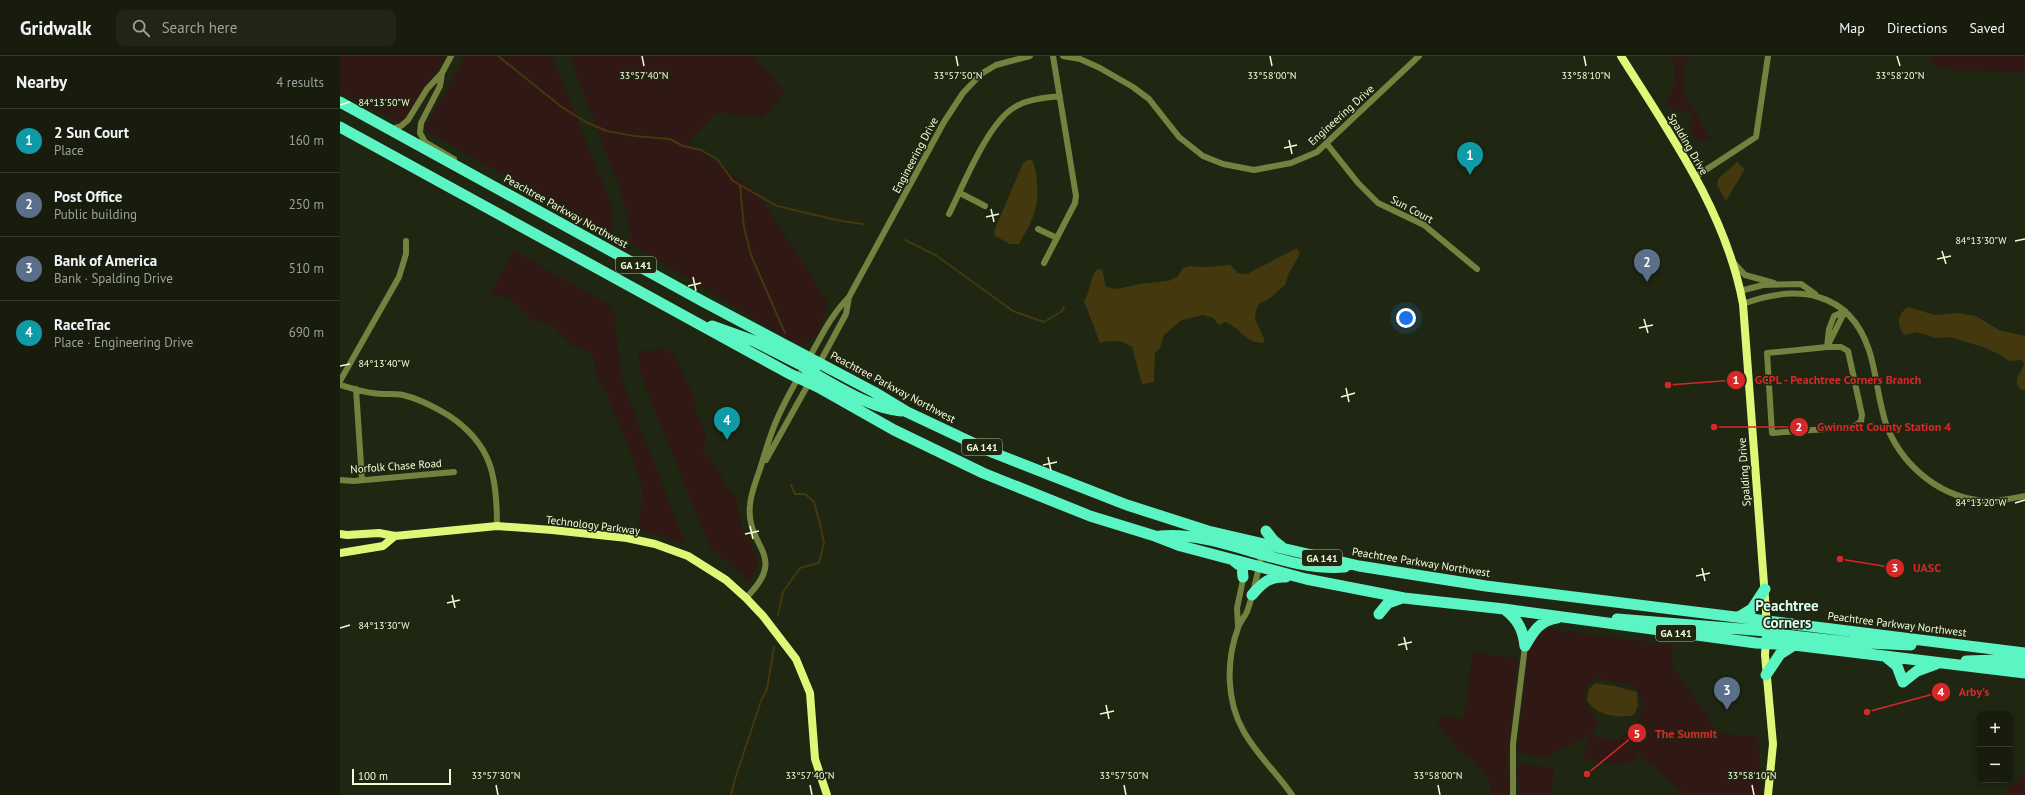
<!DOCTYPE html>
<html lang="en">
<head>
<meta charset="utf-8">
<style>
	:root { --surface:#171c0d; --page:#202516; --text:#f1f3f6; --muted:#9ea19d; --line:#363a2e; --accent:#8c9099 }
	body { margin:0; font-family:"PT Sans",sans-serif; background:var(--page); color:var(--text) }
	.controls { position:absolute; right:12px; bottom:12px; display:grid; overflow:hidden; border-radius:8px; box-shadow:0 2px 6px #0003 }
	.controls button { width:36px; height:36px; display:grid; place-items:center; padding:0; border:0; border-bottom:1px solid var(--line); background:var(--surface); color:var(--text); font:20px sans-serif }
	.scale { position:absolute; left:12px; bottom:10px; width:99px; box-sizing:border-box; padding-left:4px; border:2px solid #f3fdd9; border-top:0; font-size:11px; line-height:14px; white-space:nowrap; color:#f3fdd9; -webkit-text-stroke:3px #1f2611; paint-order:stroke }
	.you { position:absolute; left:1066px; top:262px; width:14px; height:14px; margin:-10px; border:3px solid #fff; border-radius:50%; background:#1a73e8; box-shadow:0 0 0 6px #1a73e833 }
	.badge { display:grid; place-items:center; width:26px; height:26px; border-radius:50%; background:var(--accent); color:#fff; font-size:13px; font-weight:700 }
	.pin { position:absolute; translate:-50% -33px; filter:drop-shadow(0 1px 2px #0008) }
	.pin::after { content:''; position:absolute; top:21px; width:14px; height:12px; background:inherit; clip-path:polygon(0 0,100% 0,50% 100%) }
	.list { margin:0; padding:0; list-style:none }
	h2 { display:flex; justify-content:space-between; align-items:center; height:52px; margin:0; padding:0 16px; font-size:17px }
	h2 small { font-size:13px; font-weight:400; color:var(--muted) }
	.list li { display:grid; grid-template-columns:26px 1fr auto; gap:12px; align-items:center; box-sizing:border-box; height:64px; padding:0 16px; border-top:1px solid var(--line) }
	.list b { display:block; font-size:15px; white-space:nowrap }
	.list p { margin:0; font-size:13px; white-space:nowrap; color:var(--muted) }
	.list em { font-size:13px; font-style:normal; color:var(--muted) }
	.icon { flex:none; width:22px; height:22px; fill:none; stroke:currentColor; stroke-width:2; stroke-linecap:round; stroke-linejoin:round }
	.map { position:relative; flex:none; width:1685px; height:739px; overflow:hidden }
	header { display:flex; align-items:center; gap:24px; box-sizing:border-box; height:56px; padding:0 20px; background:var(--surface); border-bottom:1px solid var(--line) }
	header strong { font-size:19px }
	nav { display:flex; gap:22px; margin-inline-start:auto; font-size:14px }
	.search { width:280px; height:36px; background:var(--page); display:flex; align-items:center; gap:10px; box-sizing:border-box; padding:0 14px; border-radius:8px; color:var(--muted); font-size:15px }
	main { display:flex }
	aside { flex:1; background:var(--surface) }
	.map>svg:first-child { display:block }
</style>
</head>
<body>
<header>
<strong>Gridwalk</strong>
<div class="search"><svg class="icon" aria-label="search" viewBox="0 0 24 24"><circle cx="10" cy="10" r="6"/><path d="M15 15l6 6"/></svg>Search here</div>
<nav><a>Map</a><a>Directions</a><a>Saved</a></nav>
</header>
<main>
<aside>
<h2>Nearby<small>4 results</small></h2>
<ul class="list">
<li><span class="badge" style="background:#0f9aa8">1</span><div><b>2 Sun Court</b><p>Place</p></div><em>160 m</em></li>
<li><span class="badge" style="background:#5c6f8a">2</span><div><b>Post Office</b><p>Public building</p></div><em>250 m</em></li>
<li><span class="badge" style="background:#5c6f8a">3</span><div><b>Bank of America</b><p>Bank · Spalding Drive</p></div><em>510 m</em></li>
<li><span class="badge" style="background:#0f9aa8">4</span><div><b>RaceTrac</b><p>Place · Engineering Drive</p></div><em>690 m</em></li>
</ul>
</aside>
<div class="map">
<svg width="1685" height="739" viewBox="0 0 1685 739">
	<rect width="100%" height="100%" fill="#1f2611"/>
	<path fill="#301814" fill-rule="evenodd" d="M 0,0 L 106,0 L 62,67 L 0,36 Z
		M 125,0 L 212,0 L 271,149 L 271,180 L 85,74 Z
		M 230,0 L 413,0 L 445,36 L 422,63 L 378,56 L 348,86 L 416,135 L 488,246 L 478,281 L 458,289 L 293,189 L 282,139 Z
		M 1333,0 L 1347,0 L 1342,27 L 1346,30 L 1343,35 L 1370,83 L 1357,86 L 1348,67 L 1354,66 L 1348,54 L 1337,55 L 1327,50 L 1335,25 Z
		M 1589,0 L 1685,0 L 1685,17 L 1608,14 L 1591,9 Z
		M 173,194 L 274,252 L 279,307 L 285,332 L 345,487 L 299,473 C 297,461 303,449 302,437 C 300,410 280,373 270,348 L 267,336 L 256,320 L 254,302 L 242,291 L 232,290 L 211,268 L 192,264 L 169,242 L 151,238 Z
		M 297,292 L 309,296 L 322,292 L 334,298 L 353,339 L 356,356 L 366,379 L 363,394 L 380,415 L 385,430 L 395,439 L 402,472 L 411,487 L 418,506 L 411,525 L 370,492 L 301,320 Z
		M 1207,573 L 1333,589 L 1332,610 L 1379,677 L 1418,681 L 1421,739 L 1345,739 L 1319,714 L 1303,704 L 1297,695 L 1295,706 L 1287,705 L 1283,709 L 1244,704 L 1247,681 L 1217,694 L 1207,702 L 1177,697 L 1188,597 L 1193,581 ZM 1257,622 L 1296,631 C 1306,646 1300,664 1294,679 L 1289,675 L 1278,684 L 1250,680 L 1259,669 C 1250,648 1240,652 1248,626 Z
		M 1133,596 L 1178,603 L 1167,705 L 1171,733 L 1169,739 L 1150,739 L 1151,736 L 1149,723 L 1131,701 L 1116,692 L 1097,666 L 1098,660 L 1123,663 Z
		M 1180,708 L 1214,712 L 1211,739 L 1182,739 L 1179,732 L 1177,710 Z
		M 1685,717 L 1685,736 L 1683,739 L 1662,739 Z"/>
	<path fill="#43380e" d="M 688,104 L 692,104 C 696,112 696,118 697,126 C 699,153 693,164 679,188 L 670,188 L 655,180 L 654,175 L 683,107 Z
		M 1397,106 L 1405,113 L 1386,145 L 1377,129 L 1378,123 Z
		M 957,192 L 960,198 L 949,217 L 945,229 L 929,243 L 919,248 L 916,254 L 915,263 L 925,285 L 923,287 C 907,288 898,270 885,266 L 879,269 L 873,262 L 863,259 L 842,264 L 824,279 L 820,292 L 815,297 L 814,326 L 802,328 L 792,291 C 781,284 773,284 760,287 L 744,245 C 750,235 750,224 756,214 L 762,213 L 766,231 L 777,233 L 800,228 L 828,225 L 837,221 L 843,212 L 850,210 L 864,211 L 890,209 L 898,217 L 907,218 Z
		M 1568,251 L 1595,259 L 1616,257 L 1636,260 L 1659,274 L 1685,280 L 1685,334 L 1681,334 C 1671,322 1682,319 1684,307 L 1681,304 L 1668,305 L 1664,301 L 1646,292 L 1610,281 L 1595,282 L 1577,276 L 1565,279 C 1555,270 1558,257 1568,251 Z
		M 1255,627 L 1275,630 L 1297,636 L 1298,649 L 1294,659 C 1278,663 1255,659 1247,644 L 1249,633 Z"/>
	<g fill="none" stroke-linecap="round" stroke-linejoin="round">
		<path stroke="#43380e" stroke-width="2" d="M 158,0 L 223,52 L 248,67 L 267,75 L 294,80 L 330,83 L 343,90 L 361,94 L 377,103 L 393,125 L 437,150 L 501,165 L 524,168
			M 400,130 L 404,171 L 411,199 L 445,277
			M 565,184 L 597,200 L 673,255 L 704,266 L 722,255 L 724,251
			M 438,559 L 443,536 L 460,512 L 479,507 L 484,487 L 480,468 L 474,446 L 465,438 L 455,438 L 451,429
			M 391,739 L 395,723 L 421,645 L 427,633 L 434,591"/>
		<path stroke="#75823f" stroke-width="6" d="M 111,0 L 102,17 L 100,30 L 81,67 L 80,77 L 85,86 L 114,103
			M 723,0 L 740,3 L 760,12 L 793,31 L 809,43 L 839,81 L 863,100 L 883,108 L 914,114 L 951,107 L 977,96 L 1079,0
			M 51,73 L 61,70 L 68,64 L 87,33 L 102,17
			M 987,88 L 1018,127 L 1038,147 L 1084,169 L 1137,213
			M 1355,121 L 1416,81 L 1428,0
			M 620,137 L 645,150
			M 609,158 C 623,130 648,66 675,51 C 688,43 705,42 720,40
			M 698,173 L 717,182
			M 704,207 L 735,147 L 736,140 L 713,0
			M 1394,207 L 1405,219 L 1434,227
			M 1400,235 L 1423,229 L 1461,228 L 1475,238
			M 1403,248 C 1456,228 1509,234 1529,294 C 1537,318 1538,346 1547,371 C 1564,412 1603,444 1649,445 C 1661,445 1673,442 1685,440
			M 1489,287 L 1505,255
			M 1487,291 L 1501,291 L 1508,295 L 1522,359 L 1521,365 L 1514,371 L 1432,377 L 1427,297 Z
			M 1487,291 L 1489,273 L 1494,260 L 1505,255
			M 479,308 L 506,258 L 509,241
			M 0,325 L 59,221 L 66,198 L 66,185
			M 0,329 C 11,332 22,336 33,337 C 43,339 53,337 63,339 C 80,343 93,350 108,359 C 152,388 157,420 157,470
			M 16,333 L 22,424
			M 426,404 L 470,325
			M 0,424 L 14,425 L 114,416
			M 922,497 C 918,515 914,535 908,553 C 906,560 900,565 898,572 C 886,605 886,645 904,676 C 917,699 937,717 952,739
			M 406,542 C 450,498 405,492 410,449 C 411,436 416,425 420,413 C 424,400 428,386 433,373 C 442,348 457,325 469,302 C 481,281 491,259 509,241 L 604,66 L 623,37 L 641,18 L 656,9 L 690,0
			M 898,570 L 897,552 L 904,519
			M 1173,739 L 1173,688 L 1185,590"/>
		<path stroke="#dff776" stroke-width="8" d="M 1281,0 C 1330,78 1386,156 1403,248 L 1426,555 L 1426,570
			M 0,478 L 7,479 L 39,477 L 55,480 L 157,470 L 212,474 L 287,482 L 315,488 L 348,500 L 386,524 L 406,542 L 423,560 L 456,603 L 470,637 L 475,703 L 487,739
			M 0,497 L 43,490 L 55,480
			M 1426,582 L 1425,599 L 1433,688 L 1428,739"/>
		<path stroke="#5bf5c4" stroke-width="11" d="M 0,46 L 364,246 L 534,336 L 567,356 L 654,397 L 787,449 L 868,475 L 1019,510 L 1146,530 L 1685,597
			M 0,71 L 450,318 L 478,331 L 554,374 L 643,417 L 750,460 L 815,480 L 841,490 L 966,523 L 1064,542 L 1164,553 L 1416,587 L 1454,589 L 1685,617
			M 372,270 L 414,285 L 475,316
			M 467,314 C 496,329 528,352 561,355
			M 926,475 L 933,484 L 943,492
			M 820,480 C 883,475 941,516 1005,511
			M 894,505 L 902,511 L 903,521
			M 912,539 C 922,527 930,520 946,521
			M 1164,553 C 1178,563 1183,574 1185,590
			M 1039,558 L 1048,547 L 1062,542
			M 1399,561 L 1412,553 L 1425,533
			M 1277,563 L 1426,575
			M 1426,577 L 1507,586 L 1571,589
			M 1185,590 C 1193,576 1200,564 1217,562
			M 1546,601 L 1557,610 L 1563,626
			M 1626,605 L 1659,604 L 1685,607
			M 1426,619 L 1440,598 L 1454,589
			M 1563,626 L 1577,615 L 1596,608"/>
	</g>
	<path fill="none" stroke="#f3fdd9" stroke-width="1.5" d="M 302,0 L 304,10M 616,0 L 618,10M 930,0 L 932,10M 1244,0 L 1246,10M 1557,0 L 1560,10M 0,49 L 10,46M 949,84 L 952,98M 944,92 L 957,89M 651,153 L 654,166M 646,161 L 659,158M 1675,185 L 1685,183M 1602,195 L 1606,208M 1597,203 L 1611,200M 353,221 L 356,235M 348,230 L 361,227M 1304,263 L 1308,277M 1299,272 L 1313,269M 0,310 L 10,308M 1006,332 L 1009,346M 1001,341 L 1015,337M 708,401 L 711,415M 703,409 L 717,406M 1675,447 L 1685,444M 410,470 L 413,483M 405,478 L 419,475M 1362,512 L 1365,525M 1356,520 L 1370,517M 112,539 L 115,552M 107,547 L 120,544M 0,572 L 10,569M 1064,581 L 1067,594M 1058,589 L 1072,586M 766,649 L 769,663M 760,658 L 774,655M 156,729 L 158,739M 470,729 L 472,739M 784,729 L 786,739M 1098,729 L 1100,739M 1412,729 L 1414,739"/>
	<g text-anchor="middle" stroke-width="3" stroke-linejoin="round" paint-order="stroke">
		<g fill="#1f2611" stroke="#b3bc9d" stroke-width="1">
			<rect x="276" y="201" width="40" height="16" rx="3"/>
			<rect x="622" y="383" width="40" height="16" rx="3"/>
			<rect x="962" y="494" width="40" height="16" rx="3"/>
			<rect x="1316" y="569" width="40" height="16" rx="3"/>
		</g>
		<g font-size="10" font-weight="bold" fill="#f3fdd9">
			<text x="296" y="213">GA 141</text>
			<text x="642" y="395">GA 141</text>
			<text x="982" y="506">GA 141</text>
			<text x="1336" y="581">GA 141</text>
		</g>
		<g font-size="11" fill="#f3fdd9" stroke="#1f2611">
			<text transform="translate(1001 59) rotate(-42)" y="4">Engineering Drive</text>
			<text transform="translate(1348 88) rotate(60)" y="4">Spalding Drive</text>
			<text transform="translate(575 99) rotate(-62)" y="4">Engineering Drive</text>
			<text transform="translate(1072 153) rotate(28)" y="4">Sun Court</text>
			<text transform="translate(226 155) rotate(29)" y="4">Peachtree Parkway Northwest</text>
			<text transform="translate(553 331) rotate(28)" y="4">Peachtree Parkway Northwest</text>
			<text transform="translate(56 410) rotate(-4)" y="4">Norfolk Chase Road</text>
			<text transform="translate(1404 416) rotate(-94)" y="4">Spalding Drive</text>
			<text transform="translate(253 469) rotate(7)" y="4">Technology Parkway</text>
			<text transform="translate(1081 506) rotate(9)" y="4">Peachtree Parkway Northwest</text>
			<text transform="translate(1557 568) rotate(7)" y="4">Peachtree Parkway Northwest</text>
		</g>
		<g font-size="15" font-weight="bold" fill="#dbfded" stroke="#1f2611">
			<text x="1447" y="555">Peachtree<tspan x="1447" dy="17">Corners</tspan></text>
		</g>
	</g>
	<g font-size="10" text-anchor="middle" fill="#f3fdd9" stroke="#1f2611" stroke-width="3" stroke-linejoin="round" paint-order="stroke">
		<text x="304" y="23">33°57'40"N</text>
		<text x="618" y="23">33°57'50"N</text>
		<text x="932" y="23">33°58'00"N</text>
		<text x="1246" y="23">33°58'10"N</text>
		<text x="1560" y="23">33°58'20"N</text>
		<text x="44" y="50">84°13'50"W</text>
		<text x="1641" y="188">84°13'30"W</text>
		<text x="44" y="311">84°13'40"W</text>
		<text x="1641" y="450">84°13'20"W</text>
		<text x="44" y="573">84°13'30"W</text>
		<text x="156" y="723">33°57'30"N</text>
		<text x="470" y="723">33°57'40"N</text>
		<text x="784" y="723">33°57'50"N</text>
		<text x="1098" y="723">33°58'00"N</text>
		<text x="1412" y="723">33°58'10"N</text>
	</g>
	<path fill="none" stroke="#d62828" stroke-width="1.5" d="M1328 329L1396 324M1374 371L1459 371M1500 503L1555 512M1527 656L1601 636M1247 718L1297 677"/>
	<g fill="#d62828" stroke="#1f2611" stroke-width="1.5">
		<circle cx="1328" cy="329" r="4"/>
		<circle cx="1374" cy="371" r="4"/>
		<circle cx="1500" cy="503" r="4"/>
		<circle cx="1527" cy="656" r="4"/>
		<circle cx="1247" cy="718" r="4"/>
		<circle cx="1396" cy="324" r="10"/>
		<circle cx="1459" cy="371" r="10"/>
		<circle cx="1555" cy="512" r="10"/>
		<circle cx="1601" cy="636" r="10"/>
		<circle cx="1297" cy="677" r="10"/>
	</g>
	<g font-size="12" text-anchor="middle" font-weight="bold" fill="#fff">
		<text x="1396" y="328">1</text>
		<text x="1459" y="375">2</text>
		<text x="1555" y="516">3</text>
		<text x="1601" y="640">4</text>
		<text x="1297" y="682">5</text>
	</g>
	<g font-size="12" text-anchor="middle" font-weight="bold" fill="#d62828" stroke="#1f2611" stroke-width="3" stroke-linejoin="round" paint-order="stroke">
		<text x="1498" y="328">GCPL - Peachtree Corners Branch</text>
		<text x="1544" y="375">Gwinnett County Station 4</text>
		<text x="1587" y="516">UASC</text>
		<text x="1634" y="640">Arby's</text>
		<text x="1346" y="682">The Summit</text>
	</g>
</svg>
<div class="controls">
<button>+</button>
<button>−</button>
</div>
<div class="scale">100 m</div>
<div class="you"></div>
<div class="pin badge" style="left:1130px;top:119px;background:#0f9aa8">1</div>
<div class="pin badge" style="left:1307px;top:226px;background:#5c6f8a">2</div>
<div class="pin badge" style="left:1387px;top:654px;background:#5c6f8a">3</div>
<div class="pin badge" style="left:387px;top:384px;background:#0f9aa8">4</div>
</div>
</main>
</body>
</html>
